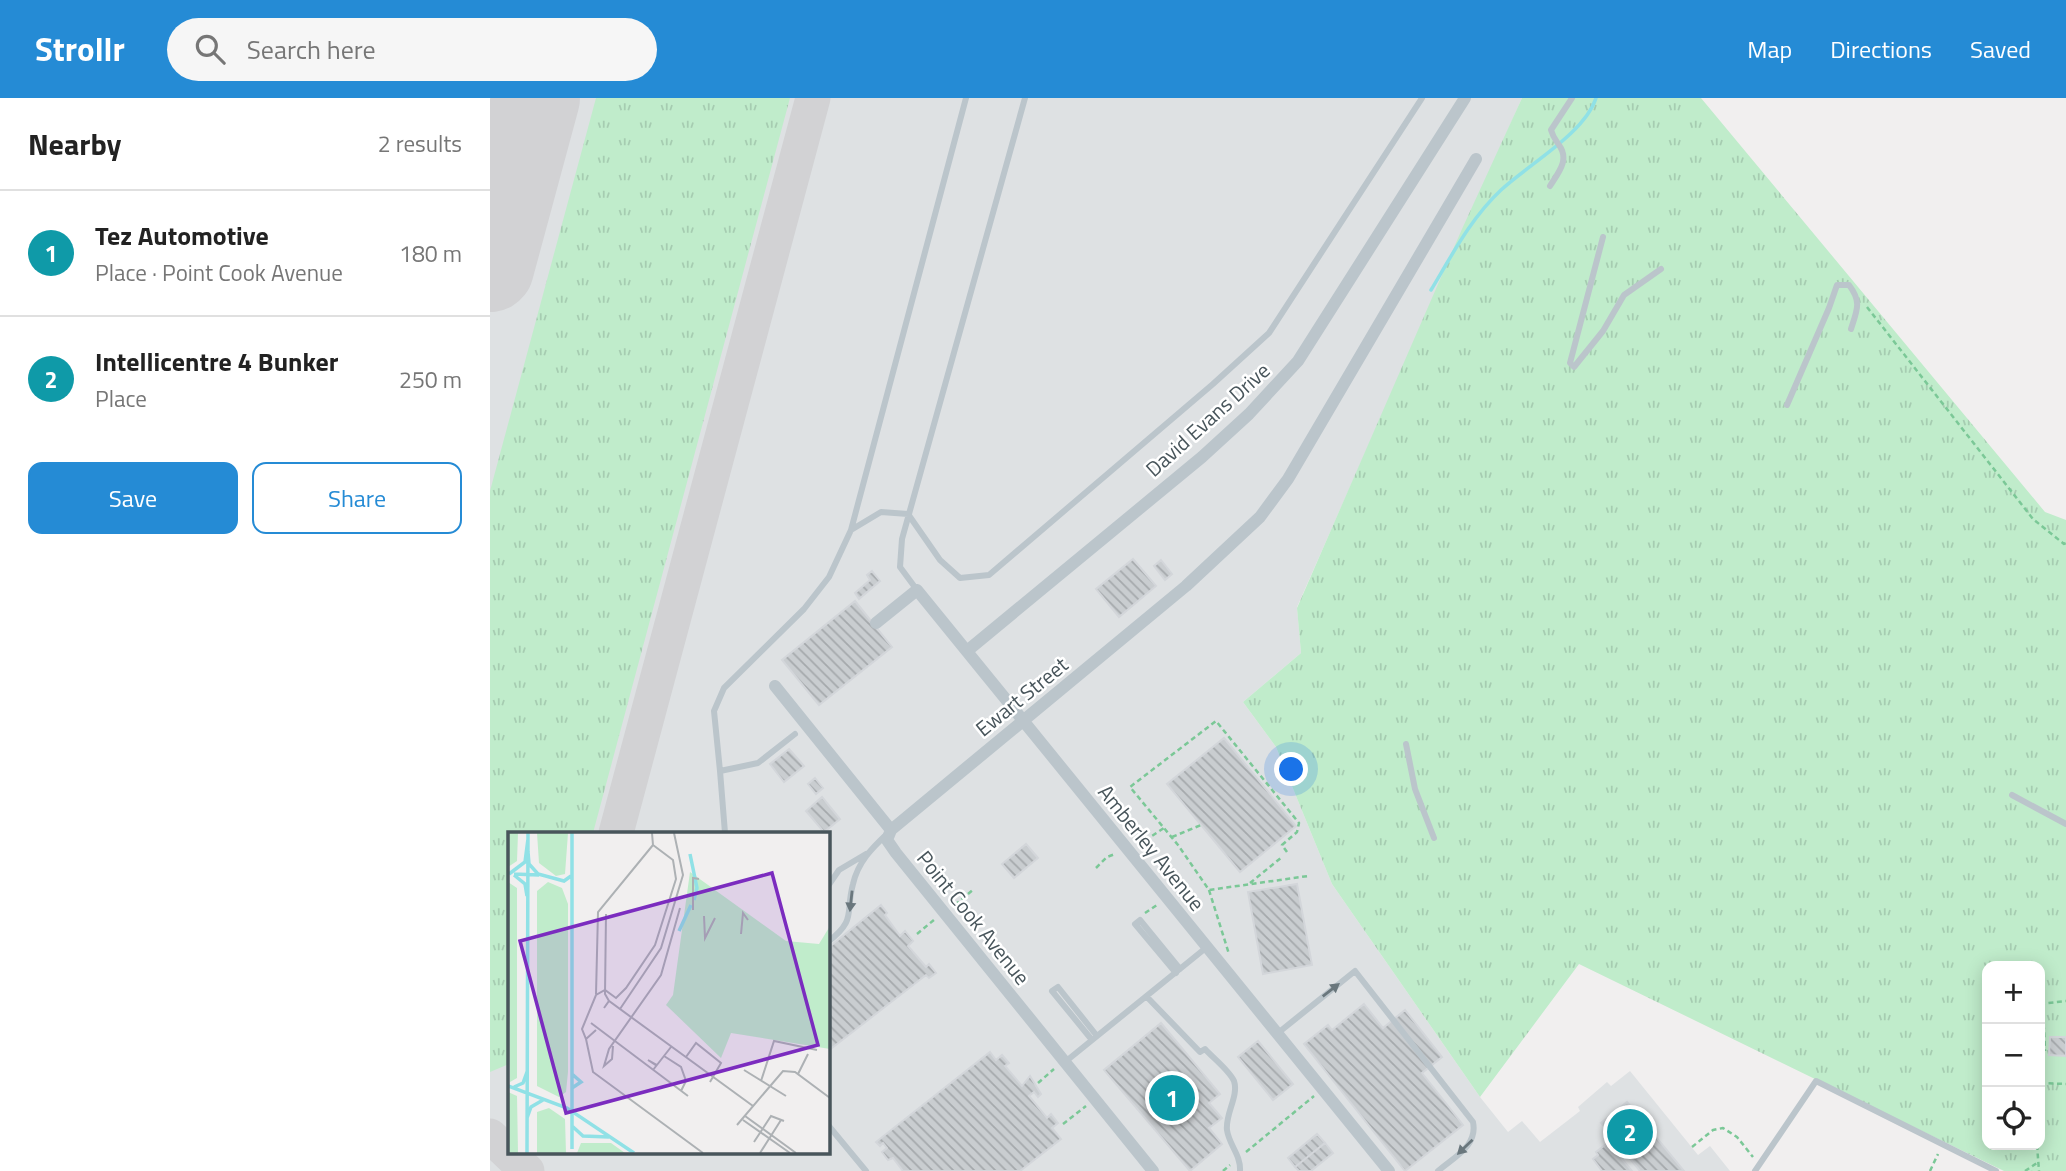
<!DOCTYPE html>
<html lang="en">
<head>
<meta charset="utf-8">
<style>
	:root { --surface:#fff; --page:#f6f6f6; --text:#222; --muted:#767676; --line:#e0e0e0; --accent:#258bd5 }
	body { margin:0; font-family:"Titillium Web",sans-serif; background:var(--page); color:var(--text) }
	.controls { position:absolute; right:21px; bottom:21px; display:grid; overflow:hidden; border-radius:14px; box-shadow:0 4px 18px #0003 }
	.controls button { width:63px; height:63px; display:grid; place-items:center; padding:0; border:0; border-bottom:2px solid var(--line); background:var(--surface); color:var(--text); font:35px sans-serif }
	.you { position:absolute; left:802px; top:672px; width:24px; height:24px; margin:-18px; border:5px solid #fff; border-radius:50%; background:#1a73e8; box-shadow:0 0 0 10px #1a73e833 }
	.badge { display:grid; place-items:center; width:46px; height:46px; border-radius:50%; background:var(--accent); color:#fff; font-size:23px; font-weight:700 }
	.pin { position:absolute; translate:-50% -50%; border:4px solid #fff; box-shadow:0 2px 7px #0006 }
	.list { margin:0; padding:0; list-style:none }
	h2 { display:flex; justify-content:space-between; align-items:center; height:91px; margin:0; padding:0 28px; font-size:30px }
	h2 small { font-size:23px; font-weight:400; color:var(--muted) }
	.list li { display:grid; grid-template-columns:46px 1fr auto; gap:21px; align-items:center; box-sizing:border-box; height:126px; padding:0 28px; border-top:2px solid var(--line) }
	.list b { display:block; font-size:26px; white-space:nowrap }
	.list p { margin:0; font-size:23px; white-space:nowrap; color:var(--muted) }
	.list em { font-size:23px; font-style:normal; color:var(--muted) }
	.actions { display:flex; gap:14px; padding:21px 28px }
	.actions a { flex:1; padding:16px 0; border:2px solid var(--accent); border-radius:14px; text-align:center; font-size:24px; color:var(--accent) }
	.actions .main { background:var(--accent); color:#fff }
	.icon { flex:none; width:38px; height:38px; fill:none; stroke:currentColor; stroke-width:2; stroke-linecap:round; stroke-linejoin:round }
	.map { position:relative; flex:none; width:1576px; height:1073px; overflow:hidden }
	header { display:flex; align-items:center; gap:42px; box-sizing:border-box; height:98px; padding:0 35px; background:var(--accent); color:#fff }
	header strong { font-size:33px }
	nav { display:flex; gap:38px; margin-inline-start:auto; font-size:24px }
	.search { width:490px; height:63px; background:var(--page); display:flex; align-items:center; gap:18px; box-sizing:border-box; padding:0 24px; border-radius:38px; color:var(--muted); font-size:26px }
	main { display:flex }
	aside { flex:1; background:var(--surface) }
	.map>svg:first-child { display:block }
</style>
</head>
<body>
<header>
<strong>Strollr</strong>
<div class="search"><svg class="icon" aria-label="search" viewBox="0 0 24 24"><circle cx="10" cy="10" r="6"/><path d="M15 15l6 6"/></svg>Search here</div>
<nav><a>Map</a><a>Directions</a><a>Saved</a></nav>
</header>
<main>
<aside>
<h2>Nearby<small>2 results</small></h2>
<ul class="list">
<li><span class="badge" style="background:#0f9aa8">1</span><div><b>Tez Automotive</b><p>Place · Point Cook Avenue</p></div><em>180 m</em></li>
<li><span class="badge" style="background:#0f9aa8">2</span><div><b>Intellicentre 4 Bunker</b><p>Place</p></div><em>250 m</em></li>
</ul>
<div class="actions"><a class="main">Save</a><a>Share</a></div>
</aside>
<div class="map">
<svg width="1576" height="1073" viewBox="0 0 1576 1073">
	<defs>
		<pattern id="grass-tufts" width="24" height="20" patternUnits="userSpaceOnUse" patternTransform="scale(1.75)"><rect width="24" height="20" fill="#c0eccb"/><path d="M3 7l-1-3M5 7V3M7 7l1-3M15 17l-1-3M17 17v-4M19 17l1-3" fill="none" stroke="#a6ccb1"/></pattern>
		<pattern id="building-back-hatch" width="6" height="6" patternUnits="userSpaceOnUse" patternTransform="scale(1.75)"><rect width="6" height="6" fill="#c9cdd0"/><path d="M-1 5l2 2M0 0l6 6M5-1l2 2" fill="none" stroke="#a5a9ac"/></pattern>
	</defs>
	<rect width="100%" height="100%" fill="#f1efef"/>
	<path fill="#dee1e3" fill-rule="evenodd" d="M 0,0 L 1032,0 L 807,509 L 811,555 L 753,604 L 786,649 L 842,786 L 990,999 L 1018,1034 L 1032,1023 L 1050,1044 L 1090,1013 L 1088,1009 L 1117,984 L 1121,988 L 1140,973 L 1208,1057 L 1220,1048 L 1240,1073 L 0,1073 ZM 19,735 L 338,735 L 338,1054 L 19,1054 Z"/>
	<path fill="url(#grass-tufts)" fill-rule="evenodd" d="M 106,0 L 300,0 L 103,735 L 19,735 L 19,966 L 0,974 L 0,393 Z
		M 1032,0 L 1211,0 L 1555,414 L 1576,422 L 1576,1073 L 1514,1073 L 1089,866 L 990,999 L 842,786 L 786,649 L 753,604 L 811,555 L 807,510 L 972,131 ZM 1497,868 L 1550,868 L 1550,1047 L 1497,1047 Z"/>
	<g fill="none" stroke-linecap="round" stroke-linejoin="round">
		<path stroke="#90e1e6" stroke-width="3.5" d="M 941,192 C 962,157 981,120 1011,92 C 1039,66 1095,35 1106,0"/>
		<path stroke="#d2d2d4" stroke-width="35" d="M 126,735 L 323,0
			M 0,1038 L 37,1073"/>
		<path stroke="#d2d2d4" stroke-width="88" d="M 0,170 L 46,0"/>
	</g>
	<path fill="url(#building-back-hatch)" stroke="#d3d6da" stroke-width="2" d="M 643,461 L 666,488 L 629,519 L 606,491 Z
		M 671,462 L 682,476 L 675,482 L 664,468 Z
		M 382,473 L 390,483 L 369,501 L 365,495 L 380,482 L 377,477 Z
		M 365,503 L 402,549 L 329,607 L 292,562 Z
		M 734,640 L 806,728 L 750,774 L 677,686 Z
		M 299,651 L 314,668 L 294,684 L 280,666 Z
		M 325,680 L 333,690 L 326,696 L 318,686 Z
		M 332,699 L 350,721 L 334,734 L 316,713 Z
		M 536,746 L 548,760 L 524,780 L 512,766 Z
		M 807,786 L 822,867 L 773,876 L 758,794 Z
		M 391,807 L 397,815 L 395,817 L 410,838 L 415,833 L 423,843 L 418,848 L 436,869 L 439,866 L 446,875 L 439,880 L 436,877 L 338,953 L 338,850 Z
		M 874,906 L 893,930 L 915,912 L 952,959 L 932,975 L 973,1027 L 915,1073 L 814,946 L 838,927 L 842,932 Z
		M 671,925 L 730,996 L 719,1005 L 732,1020 L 719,1030 L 732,1046 L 700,1073 L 614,972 Z
		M 1560,939 L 1576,939 L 1576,958 L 1559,957 Z
		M 768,943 L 803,986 L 783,1002 L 748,959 Z
		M 500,954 L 506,962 L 512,957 L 519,965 L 515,968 L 532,988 L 540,978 L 551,996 L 548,999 L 544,994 L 539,998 L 557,1020 L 561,1016 L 568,1025 L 562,1030 L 571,1041 L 530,1073 L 413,1073 L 403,1060 L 398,1062 L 392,1054 L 397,1050 L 393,1045 L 390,1048 L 386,1044 Z
		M 1137,1004 L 1194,1073 L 1150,1073 L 1137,1057 L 1132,1061 L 1142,1073 L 1112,1073 L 1103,1061 L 1108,1057 L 1106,1054 L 1119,1044 L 1122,1048 L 1127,1044 L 1111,1025 Z
		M 827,1036 L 835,1045 L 805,1069 L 798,1060 Z
		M 835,1045 L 843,1055 L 821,1073 L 809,1073 L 805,1069 Z"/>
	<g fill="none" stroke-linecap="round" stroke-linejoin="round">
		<path stroke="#7bc897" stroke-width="2.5" stroke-dasharray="5 3.5" stroke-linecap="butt" d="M 1377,209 L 1543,421 L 1574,446 L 1576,445
			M 682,739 L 711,727
			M 648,747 L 674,730
			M 797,754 L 792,747 L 807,734 L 809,725 L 726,623 L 640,689 L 688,747 L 719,792 L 818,778
			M 606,770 L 617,759 L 625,756
			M 760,785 L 792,759
			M 719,792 L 739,856
			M 465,807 L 484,791
			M 655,815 L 667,807
			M 427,836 L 445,821
			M 1550,906 L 1576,903
			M 1550,929 L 1554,930 L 1555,953
			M 548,985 L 564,971
			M 1550,985 L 1576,986
			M 573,1026 L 596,1008
			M 1547,1047 L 1549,1073
			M 1202,1049 L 1223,1032 L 1233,1030 L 1247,1039 L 1263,1059
			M 756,1054 L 824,998
			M 733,1073 L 740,1067
			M 1440,1073 L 1448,1056
			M 1535,1073 L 1547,1065"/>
		<path stroke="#bbc5cb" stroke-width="6" d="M 1060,88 C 1068,75 1080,62 1069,47 C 1065,41 1063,39 1061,32 L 1082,0
			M 1113,139 L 1080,265 L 1084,269 L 1113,233 L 1134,197 L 1171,171
			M 1297,307 L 1339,210 L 1347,187 L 1359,187 C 1372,204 1367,212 1361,231
			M 361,432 L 476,0
			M 427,492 L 410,469 L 412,441 L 535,0
			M 305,636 L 268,665 L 230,673 L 224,613 L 234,590 L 314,511 L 339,479 L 361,432 L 391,414 L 418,416 L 450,462 L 470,480 L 499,477 L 723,286 L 779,235 L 932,0
			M 916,646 L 925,691 L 944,740
			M 230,673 L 235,735
			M 1522,697 L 1576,726
			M 338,788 L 349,772 L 376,756
			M 338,844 C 367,821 355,816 363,786 C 368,764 382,750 397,736
			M 686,875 L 645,826 L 650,822 L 690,871
			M 657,899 L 710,954 L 715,951 C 723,960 739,972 744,983 C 749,998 735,1016 737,1032 C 739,1047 751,1057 750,1073
			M 788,935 L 865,873 L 983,1024 C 988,1048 964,1059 948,1073
			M 602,942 L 562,893 L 568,889 L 607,938
			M 575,964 L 717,849
			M 338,1027 L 376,1073
			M 1265,1073 L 1326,983 L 1506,1073"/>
		<path stroke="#bbc5cb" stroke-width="12" d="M 386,525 L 427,492 L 899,1073
			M 477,553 L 712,359 L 759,316 L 808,263 L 975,0
			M 285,588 L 401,732 L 397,742 L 406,755 L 663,1073
			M 401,732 L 696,488 L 770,419 L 798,381 L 986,61"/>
	</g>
	<defs><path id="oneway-solid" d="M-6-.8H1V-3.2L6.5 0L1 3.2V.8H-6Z" transform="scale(1.75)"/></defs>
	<g fill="#6a777d">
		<use href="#oneway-solid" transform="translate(361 803) rotate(96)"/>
		<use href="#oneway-solid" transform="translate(841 892) rotate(-38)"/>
		<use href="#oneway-solid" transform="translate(975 1049) rotate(136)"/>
	</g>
	<g text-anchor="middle" stroke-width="5" stroke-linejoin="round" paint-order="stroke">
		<g font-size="21" fill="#48555b" stroke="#fff">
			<text transform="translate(718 322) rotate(-42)" y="7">David Evans Drive</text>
			<text transform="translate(532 599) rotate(-39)" y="7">Ewart Street</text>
			<text transform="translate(661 750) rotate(51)" y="7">Amberley Avenue</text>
			<text transform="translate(483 820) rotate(51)" y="7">Point Cook Avenue</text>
		</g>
	</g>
	<g transform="translate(18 734)">
		<rect width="322" height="322" fill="#f1efef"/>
		<path d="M 0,1 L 10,1 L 9,29 L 0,35 ZM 29,1 L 60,1 L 57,42 L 48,44 L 31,31 ZM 182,40 L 278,109 L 311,112 L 322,94 L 322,217 L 223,201 L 213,226 L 158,173 L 165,163 ZM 0,50 L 9,56 L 9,246 L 2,250 ZM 40,50 L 54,56 L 60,72 L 60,240 L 58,260 L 51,265 L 29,254 L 29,59 ZM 0,260 L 9,264 L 10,321 L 0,321 ZM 41,276 L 57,287 L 58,321 L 69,321 L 73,311 L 103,311 L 117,321 L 29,321 L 29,280 Z" fill="#c0eccb"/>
		<path fill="none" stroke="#90e1e6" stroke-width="3.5" d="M 64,1 L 64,317M 20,20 L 21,32 L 30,42 L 56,49 L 63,44M 182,22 L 189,56 L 186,68M 1,42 L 17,30 L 20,7M 6,42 L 31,43M 6,43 L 17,52 L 19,64M 171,99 L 183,73M 64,242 L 73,250 L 64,256M 0,254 L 59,276 L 126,321M 6,255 L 15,251 L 19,240M 19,286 L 23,275 L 35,268M 64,294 L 75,304 L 101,305M 19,321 L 20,1"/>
		<path fill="none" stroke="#adb1b4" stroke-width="2" d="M 185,78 L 185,46 L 191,47M 98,82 L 97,162 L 101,169M 196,84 L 197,106 L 207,86M 233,102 L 235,81 L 240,88M 88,162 L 90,80 L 145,13M 96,176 L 101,169 L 245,274M 112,177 L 153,116 L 175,43 L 166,1M 83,191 L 180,264M 88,198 L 78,207 L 74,197 L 88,163 L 97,158 L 108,166 L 118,156 L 147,113 L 168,47 L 165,28 L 145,13 L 144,1M 78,207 L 85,240 L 195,321M 105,214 L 104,227 L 96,234 L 101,217 L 153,143 L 172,76M 156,224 L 173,235 L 178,249 L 173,259M 178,225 L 188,211 L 213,231 L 202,250M 149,234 L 140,228 L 149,233M 145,238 L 163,215M 236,238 L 278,264M 290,242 L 300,222M 253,249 L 266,209 L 309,218M 237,284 L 288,321M 235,288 L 282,321M 229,293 L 275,239 L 287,240 L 322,266M 246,310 L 263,284 L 276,289M 252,321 L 273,288"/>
		<path fill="#7b2cbf" fill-opacity="0.15" stroke="#7b2cbf" stroke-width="3.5" d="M 264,41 L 310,213 L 58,281 L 12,109 Z"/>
		<rect width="322" height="322" fill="none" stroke="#48555b" stroke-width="3.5"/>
	</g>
</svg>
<div class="controls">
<button>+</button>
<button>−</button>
<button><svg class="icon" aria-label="locate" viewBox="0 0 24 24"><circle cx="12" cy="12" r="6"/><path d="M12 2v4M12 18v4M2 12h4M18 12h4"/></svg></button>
</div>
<div class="you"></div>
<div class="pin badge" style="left:682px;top:1000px;background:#0f9aa8">1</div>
<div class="pin badge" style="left:1140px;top:1034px;background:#0f9aa8">2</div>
</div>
</main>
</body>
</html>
